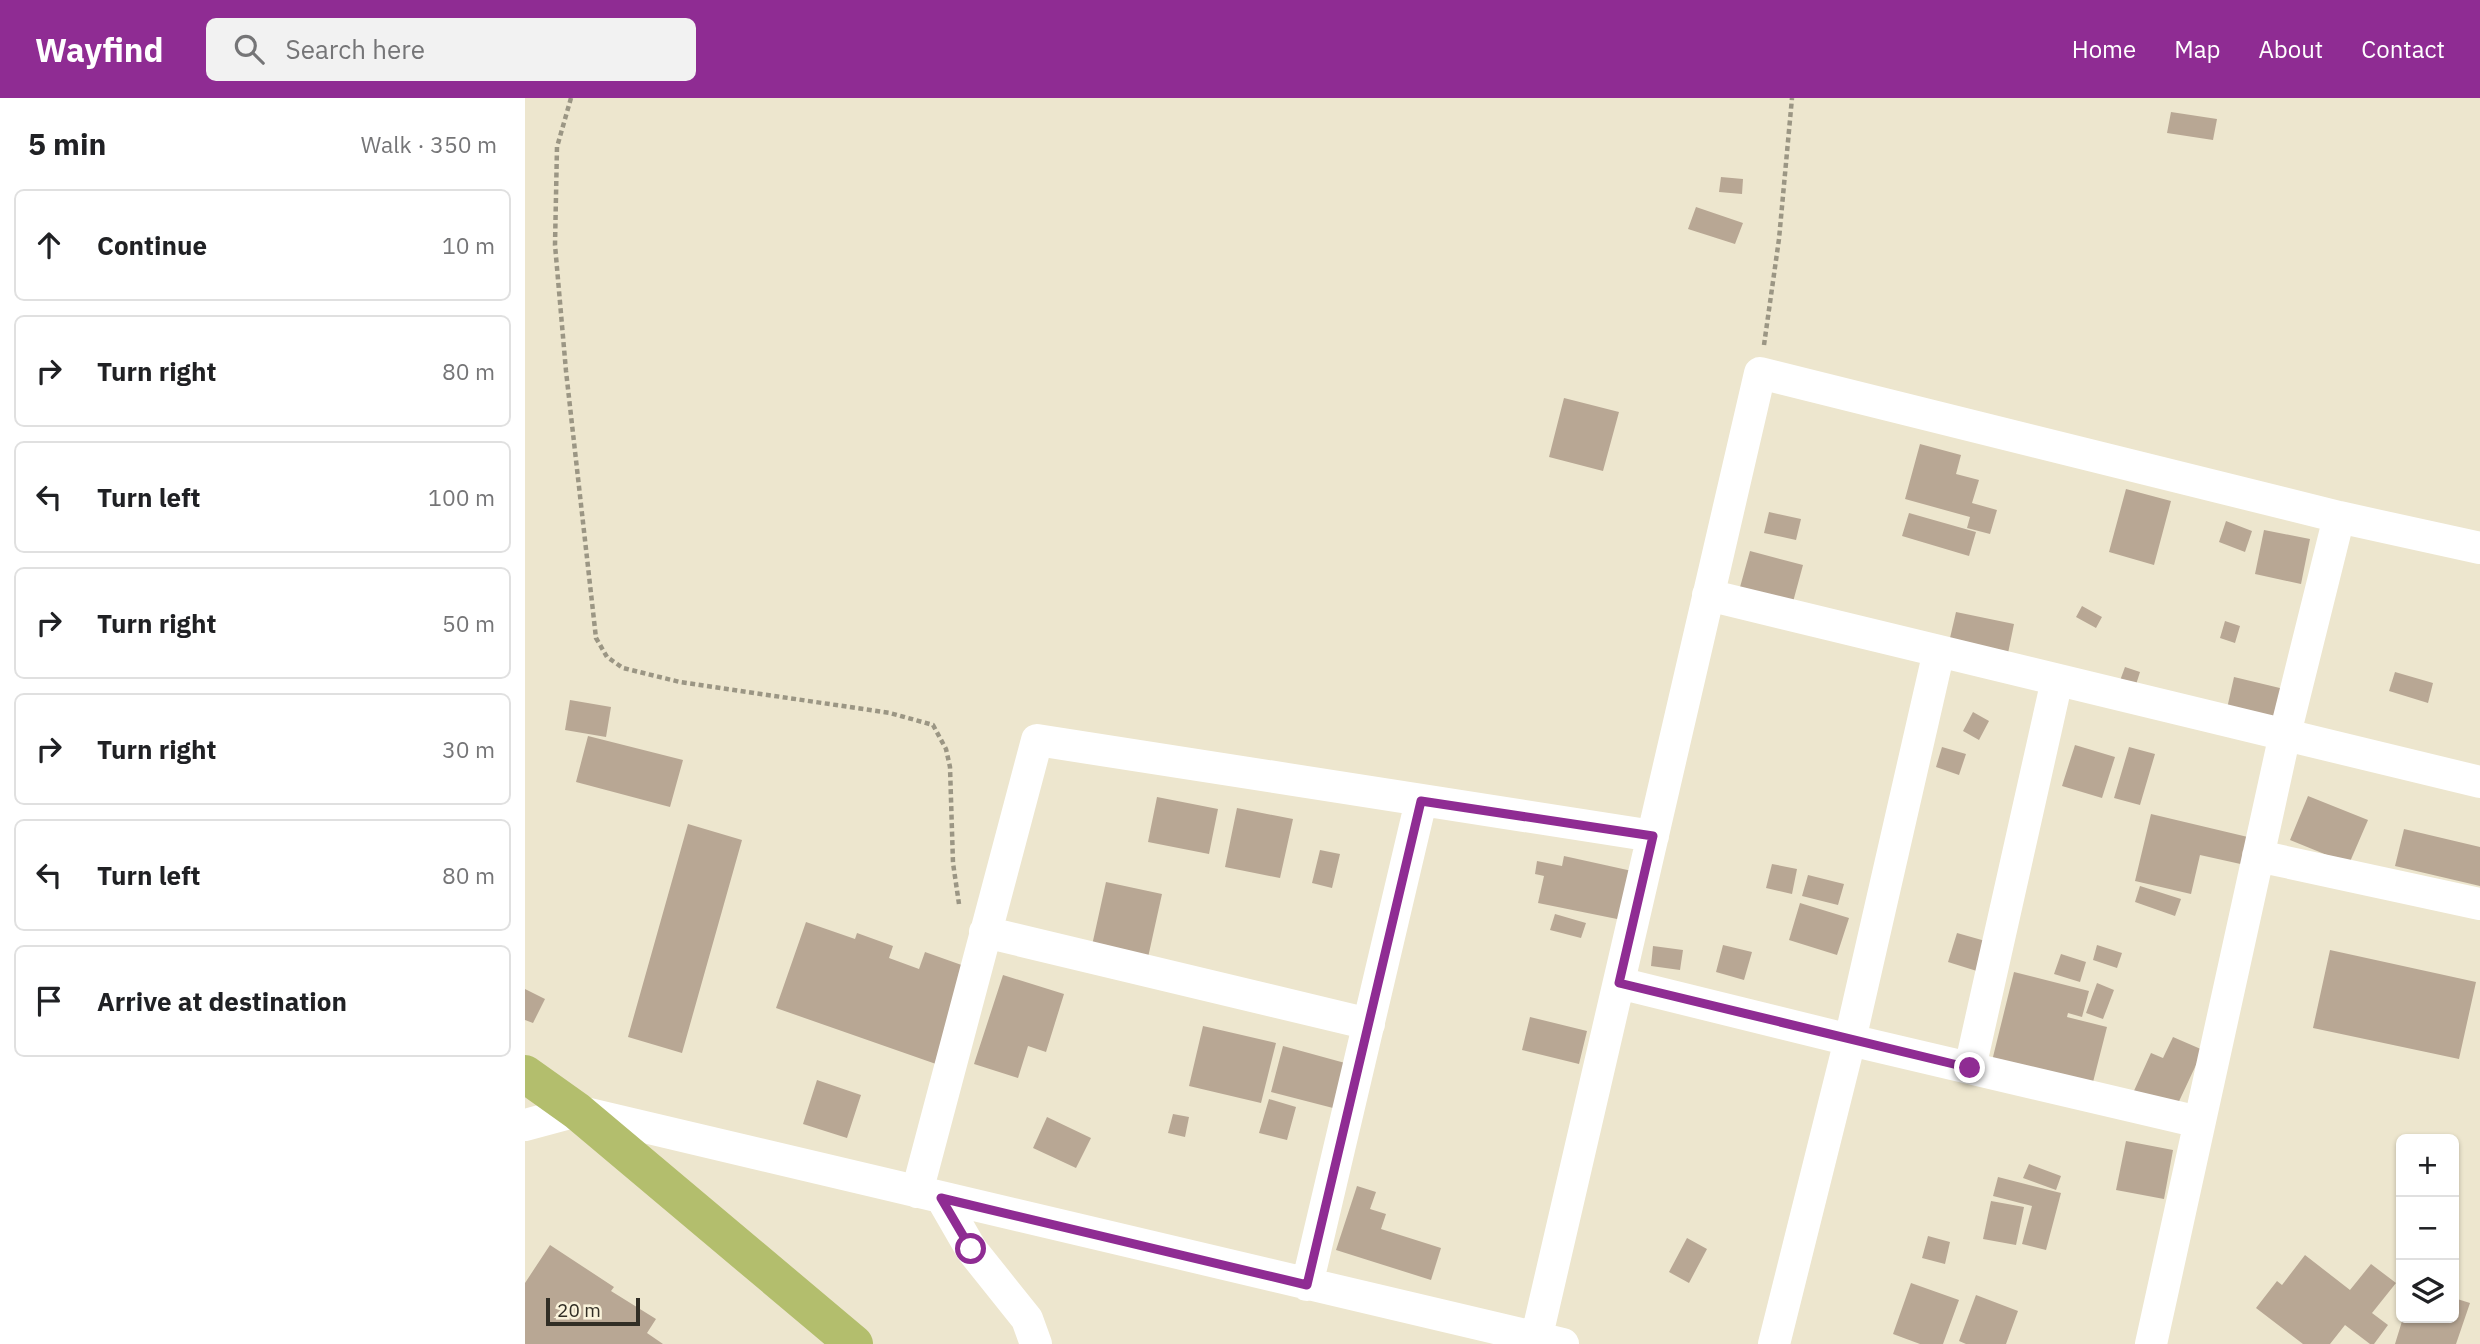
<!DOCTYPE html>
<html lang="en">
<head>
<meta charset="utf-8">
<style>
	:root { --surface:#fff; --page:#f2f2f2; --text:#202124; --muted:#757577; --line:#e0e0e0; --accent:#8f2c93 }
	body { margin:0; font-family:"IBM Plex Sans",sans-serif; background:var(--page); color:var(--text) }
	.controls { position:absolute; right:21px; bottom:21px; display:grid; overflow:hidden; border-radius:10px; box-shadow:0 2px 5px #0004 }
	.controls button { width:63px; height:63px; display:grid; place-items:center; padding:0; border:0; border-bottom:2px solid var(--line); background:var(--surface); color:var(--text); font:35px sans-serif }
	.scale { position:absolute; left:21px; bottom:18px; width:94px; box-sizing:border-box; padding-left:7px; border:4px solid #312e25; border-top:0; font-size:19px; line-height:24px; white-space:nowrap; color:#312e25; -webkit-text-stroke:5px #faf3db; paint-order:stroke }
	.stop { position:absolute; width:21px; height:21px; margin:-16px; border:5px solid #8f2c93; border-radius:50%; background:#fff }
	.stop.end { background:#8f2c93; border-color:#fff; box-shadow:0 2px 7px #0008 }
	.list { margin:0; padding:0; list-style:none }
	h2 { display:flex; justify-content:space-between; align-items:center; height:91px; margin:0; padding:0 28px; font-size:30px }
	h2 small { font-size:23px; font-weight:400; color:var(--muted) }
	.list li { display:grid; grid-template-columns:46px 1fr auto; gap:21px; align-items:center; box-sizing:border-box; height:112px; margin:0 14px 14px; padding:0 14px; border:2px solid var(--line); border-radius:10px }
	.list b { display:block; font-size:26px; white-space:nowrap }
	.list em { font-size:23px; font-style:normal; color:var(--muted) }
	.icon { flex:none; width:38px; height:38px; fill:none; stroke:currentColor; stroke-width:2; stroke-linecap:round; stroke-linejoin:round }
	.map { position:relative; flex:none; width:1955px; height:1246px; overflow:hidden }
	header { display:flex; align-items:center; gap:42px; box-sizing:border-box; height:98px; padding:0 35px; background:var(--accent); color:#fff }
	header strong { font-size:33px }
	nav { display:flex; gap:38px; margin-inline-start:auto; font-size:24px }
	.search { width:490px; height:63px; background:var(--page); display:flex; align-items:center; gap:18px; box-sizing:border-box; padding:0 24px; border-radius:10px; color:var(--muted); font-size:26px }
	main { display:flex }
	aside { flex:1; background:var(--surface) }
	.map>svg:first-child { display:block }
</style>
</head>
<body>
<header>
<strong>Wayfind</strong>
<div class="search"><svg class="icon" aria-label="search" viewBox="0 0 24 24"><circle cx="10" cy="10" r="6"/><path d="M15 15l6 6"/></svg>Search here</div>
<nav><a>Home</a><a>Map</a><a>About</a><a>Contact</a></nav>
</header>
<main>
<aside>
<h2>5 min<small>Walk · 350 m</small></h2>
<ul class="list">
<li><svg class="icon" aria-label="ahead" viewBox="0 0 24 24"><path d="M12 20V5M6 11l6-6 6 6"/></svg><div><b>Continue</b></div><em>10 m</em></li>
<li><svg class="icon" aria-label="right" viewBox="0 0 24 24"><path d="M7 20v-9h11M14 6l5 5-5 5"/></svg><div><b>Turn right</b></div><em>80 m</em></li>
<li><svg class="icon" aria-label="left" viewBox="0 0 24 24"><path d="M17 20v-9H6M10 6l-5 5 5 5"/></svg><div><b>Turn left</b></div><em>100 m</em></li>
<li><svg class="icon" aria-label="right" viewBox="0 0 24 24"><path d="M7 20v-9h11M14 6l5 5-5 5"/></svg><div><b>Turn right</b></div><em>50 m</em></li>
<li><svg class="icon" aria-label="right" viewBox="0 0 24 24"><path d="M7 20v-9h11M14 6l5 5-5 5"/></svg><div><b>Turn right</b></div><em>30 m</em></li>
<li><svg class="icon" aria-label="left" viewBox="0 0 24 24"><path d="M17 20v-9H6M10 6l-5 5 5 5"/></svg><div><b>Turn left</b></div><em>80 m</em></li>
<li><svg class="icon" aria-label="arrive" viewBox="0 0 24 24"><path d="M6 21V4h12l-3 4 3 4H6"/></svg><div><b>Arrive at destination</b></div></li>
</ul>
</aside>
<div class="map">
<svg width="1955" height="1246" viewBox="0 0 1955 1246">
	<rect width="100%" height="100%" fill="#ede6ce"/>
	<path fill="#b8a794" d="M 1646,14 L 1692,21 L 1688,42 L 1642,35 Z
		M 1196,79 L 1218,81 L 1217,96 L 1194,94 Z
		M 1171,109 L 1218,125 L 1210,146 L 1163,131 Z
		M 1039,300 L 1094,314 L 1078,373 L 1024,359 Z
		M 1395,346 L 1436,357 L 1431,376 L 1454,382 L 1447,405 L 1472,412 L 1465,436 L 1442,430 L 1445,419 L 1380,401 Z
		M 1601,391 L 1646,403 L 1629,467 L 1584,454 Z
		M 1244,414 L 1276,421 L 1271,442 L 1239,435 Z
		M 1384,415 L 1451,434 L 1444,458 L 1377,438 Z
		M 1701,423 L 1727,433 L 1720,454 L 1694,444 Z
		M 1739,432 L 1785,441 L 1776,486 L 1730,476 Z
		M 1225,453 L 1278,467 L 1265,515 L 1212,500 Z
		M 1557,508 L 1577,519 L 1571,530 L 1551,519 Z
		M 1431,514 L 1489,526 L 1481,565 L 1422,553 Z
		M 1700,523 L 1715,528 L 1710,545 L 1695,540 Z
		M 1600,569 L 1615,574 L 1609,593 L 1593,588 Z
		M 1870,574 L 1908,585 L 1903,605 L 1864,593 Z
		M 1709,579 L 1759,591 L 1750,627 L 1701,615 Z
		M 45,602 L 86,609 L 81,639 L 40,632 Z
		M 1448,614 L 1464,623 L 1454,642 L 1438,633 Z
		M 63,638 L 158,662 L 145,709 L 51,684 Z
		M 1550,647 L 1590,659 L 1577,700 L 1537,688 Z
		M 1417,649 L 1441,656 L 1434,677 L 1411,669 Z
		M 1604,649 L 1630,656 L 1615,707 L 1589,700 Z
		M 1783,698 L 1843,722 L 1824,766 L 1765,742 Z
		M 632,699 L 693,711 L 684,756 L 623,744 Z
		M 712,710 L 768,721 L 755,780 L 700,769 Z
		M 1626,716 L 1727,740 L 1720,767 L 1675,757 L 1666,796 L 1610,783 Z
		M 163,726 L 217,742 L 157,955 L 103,939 Z
		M 1879,731 L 1955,749 L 1955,788 L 1870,768 Z
		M 795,752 L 815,756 L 807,790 L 787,785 Z
		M 1039,758 L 1107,773 L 1097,822 L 1013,805 L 1019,778 L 1010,776 L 1012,763 L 1037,768 Z
		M 1247,766 L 1272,771 L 1267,796 L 1241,790 Z
		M 1283,777 L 1319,786 L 1313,807 L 1277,798 Z
		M 581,784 L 637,796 L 622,864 L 566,852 Z
		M 1615,788 L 1656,801 L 1650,818 L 1610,804 Z
		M 1275,805 L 1324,820 L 1312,857 L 1264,842 Z
		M 1030,816 L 1061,825 L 1056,840 L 1025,832 Z
		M 281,824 L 330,841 L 332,835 L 368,848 L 364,860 L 394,871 L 400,854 L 445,870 L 411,966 L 251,910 Z
		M 1432,835 L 1464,844 L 1455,874 L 1423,864 Z
		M 1198,847 L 1227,854 L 1219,882 L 1191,874 Z
		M 1572,847 L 1597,855 L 1592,870 L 1568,862 Z
		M 1128,848 L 1158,852 L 1155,872 L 1126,868 Z
		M 1805,852 L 1951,884 L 1934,961 L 1788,930 Z
		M 1536,856 L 1561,864 L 1555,884 L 1529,876 Z
		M 1489,874 L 1564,893 L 1557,919 L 1543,915 L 1542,919 L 1582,929 L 1566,992 L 1466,967 Z
		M 478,877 L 539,896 L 521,954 L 503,948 L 493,980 L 449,966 Z
		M 1572,885 L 1589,892 L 1578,921 L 1561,915 Z
		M 0,891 L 20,901 L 8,925 L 0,922 Z
		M 1005,919 L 1062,933 L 1054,966 L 997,952 Z
		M 678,928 L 751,945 L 736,1005 L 664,988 Z
		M 1648,939 L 1678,952 L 1649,1014 L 1608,995 L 1626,955 L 1638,960 Z
		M 758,948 L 820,965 L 808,1010 L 746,994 Z
		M 292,982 L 336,997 L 322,1040 L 278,1026 Z
		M 744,1001 L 771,1009 L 762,1042 L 734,1035 Z
		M 648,1016 L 664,1019 L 660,1039 L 643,1035 Z
		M 522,1019 L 566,1040 L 551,1070 L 508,1050 Z
		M 1601,1043 L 1648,1052 L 1639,1101 L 1591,1092 Z
		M 1504,1066 L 1536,1078 L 1531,1092 L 1498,1080 Z
		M 1473,1079 L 1536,1095 L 1521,1152 L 1497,1146 L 1507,1108 L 1468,1098 Z
		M 832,1088 L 851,1094 L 845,1111 L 861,1116 L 856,1131 L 916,1150 L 906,1182 L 811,1152 Z
		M 1466,1103 L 1499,1109 L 1491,1147 L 1458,1141 Z
		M 1403,1138 L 1425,1144 L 1420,1166 L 1397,1160 Z
		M 1162,1140 L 1182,1151 L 1164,1185 L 1144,1174 Z
		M 25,1147 L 89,1189 L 86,1193 L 131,1221 L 122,1235 L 138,1246 L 0,1246 L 0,1185 Z
		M 1780,1157 L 1825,1192 L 1846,1166 L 1871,1185 L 1847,1215 L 1863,1227 L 1849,1246 L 1845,1246 L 1820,1227 L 1805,1246 L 1778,1246 L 1731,1210 L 1752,1183 L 1757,1187 Z
		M 1386,1185 L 1434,1202 L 1418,1246 L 1395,1246 L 1368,1236 Z
		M 1451,1197 L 1493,1213 L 1481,1246 L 1441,1246 L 1434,1243 Z
		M 1929,1200 L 1945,1205 L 1931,1246 L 1870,1246 L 1878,1220 L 1929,1220 Z"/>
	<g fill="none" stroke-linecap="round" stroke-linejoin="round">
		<path stroke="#9b9684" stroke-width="4.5" stroke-dasharray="5 3.5" stroke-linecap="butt" d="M 46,0 L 32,49 L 30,147 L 41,273 L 71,540 L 82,559 L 98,570 L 155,584 L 365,615 L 408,627 L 421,651 L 425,669 L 428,765 L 434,806
			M 1239,247 L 1254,141 L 1267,0"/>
		<path stroke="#fff" stroke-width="32" d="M 1183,497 L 1955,684
			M 1733,758 L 1955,806
			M 460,834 L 844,926
			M 1094,885 L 1325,942 L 1674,1024
			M 1445,970 L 1532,582
			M 0,1027 L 52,1013 L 1038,1246
			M 392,1094 L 512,642 L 1128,738
			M 416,1099 L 446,1151 L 502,1221 L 511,1246
			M 782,1187 L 896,703
			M 1010,1246 L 1235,275 L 1814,419 L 1955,450
			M 1249,1246 L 1325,942 L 1414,553
			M 1626,1246 L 1760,636 L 1814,419"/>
		<path stroke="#b3be6d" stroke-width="38" d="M 0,976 L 52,1013 L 329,1246"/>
	</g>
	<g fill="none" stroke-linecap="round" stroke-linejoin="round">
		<path stroke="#8f2c93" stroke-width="9" d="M 446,1151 L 416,1100 L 782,1187 L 896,703 L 1128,738 L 1094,885 L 1445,970"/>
	</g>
</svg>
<div class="controls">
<button>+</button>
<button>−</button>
<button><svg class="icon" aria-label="layers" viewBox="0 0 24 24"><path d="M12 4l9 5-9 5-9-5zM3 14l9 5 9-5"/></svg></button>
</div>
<div class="scale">20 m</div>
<div class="stop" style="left:446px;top:1151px"></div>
<div class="stop end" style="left:1445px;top:970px"></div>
</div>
</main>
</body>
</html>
